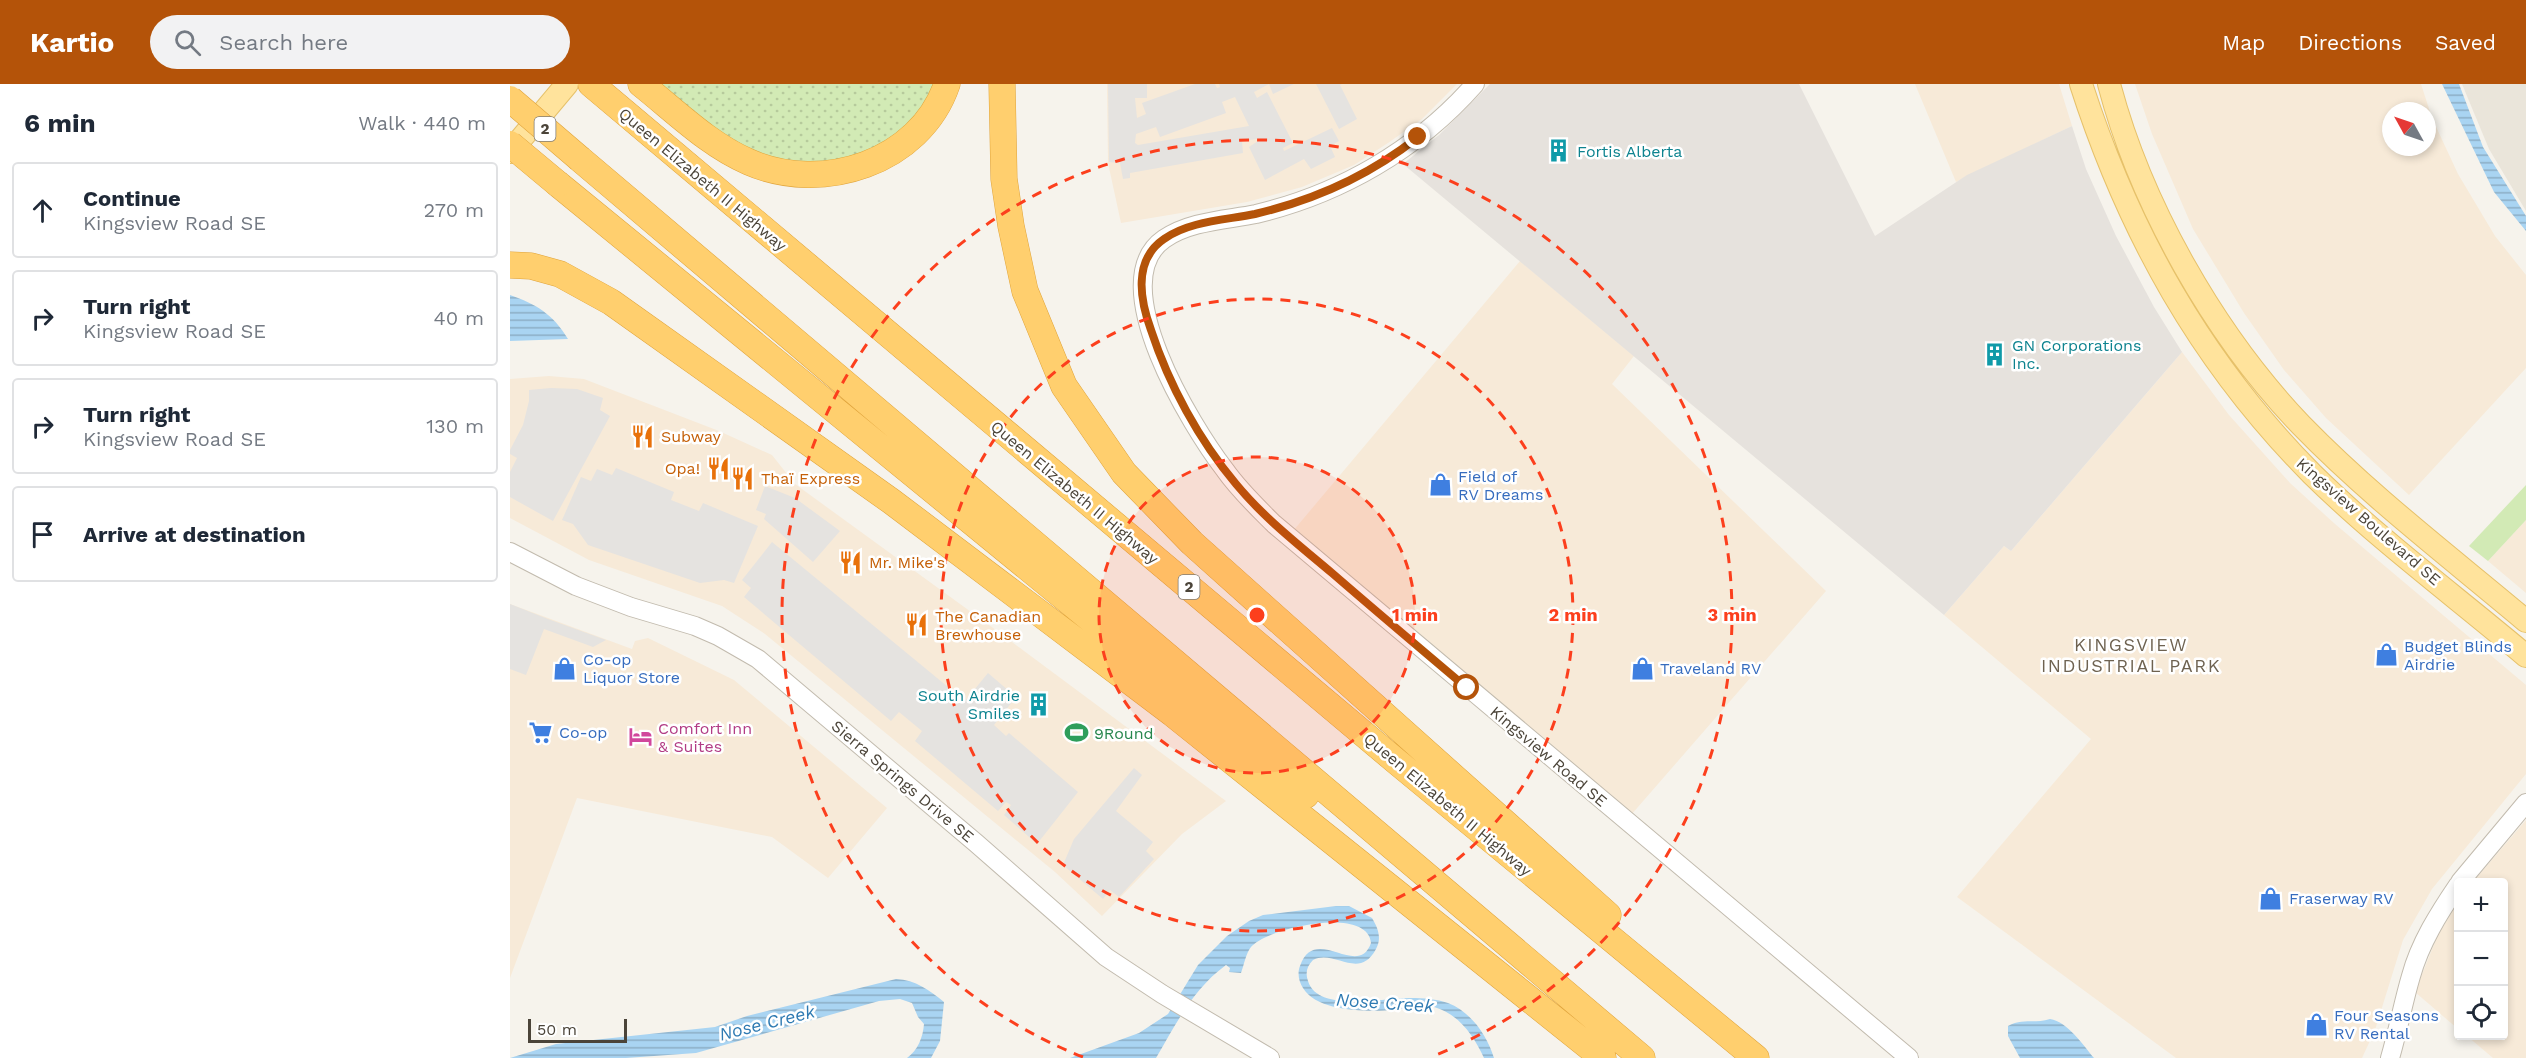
<!DOCTYPE html>
<html lang="en">
<head>
<meta charset="utf-8">
<style>
	:root { --surface:#fff; --page:#f2f2f3; --text:#1f2937; --muted:#747a83; --line:#e0e1e3; --accent:#b45309 }
	body { margin:0; font-family:"Work Sans",sans-serif; background:var(--page); color:var(--text) }
	.controls { position:absolute; right:18px; bottom:18px; display:grid; overflow:hidden; border-radius:6px; box-shadow:0 3px 9px #0003 }
	.controls button { width:54px; height:54px; display:grid; place-items:center; padding:0; border:0; border-bottom:2px solid var(--line); background:var(--surface); color:var(--text); font:30px sans-serif }
	.compass { position:absolute; left:1872px; top:18px; width:54px; height:54px; border-radius:50%; background:var(--surface); box-shadow:0 3px 9px #0003; rotate:310deg }
	.scale { position:absolute; left:18px; bottom:15px; width:99px; box-sizing:border-box; padding-left:6px; border:3px solid #4b4439; border-top:0; font-size:16px; line-height:21px; white-space:nowrap; color:#4b4439; -webkit-text-stroke:4px #fff; paint-order:stroke }
	.stop { position:absolute; width:18px; height:18px; margin:-14px; border:4px solid #b45309; border-radius:50%; background:#fff }
	.stop.end { background:#b45309; border-color:#fff; box-shadow:0 2px 6px #0008 }
	.list { margin:0; padding:0; list-style:none }
	h2 { display:flex; justify-content:space-between; align-items:center; height:78px; margin:0; padding:0 24px; font-size:26px }
	h2 small { font-size:20px; font-weight:400; color:var(--muted) }
	.list li { display:grid; grid-template-columns:39px 1fr auto; gap:18px; align-items:center; box-sizing:border-box; height:96px; margin:0 12px 12px; padding:0 12px; border:2px solid var(--line); border-radius:6px }
	.list b { display:block; font-size:22px; white-space:nowrap }
	.list p { margin:0; font-size:20px; white-space:nowrap; color:var(--muted) }
	.list em { font-size:20px; font-style:normal; color:var(--muted) }
	.icon { flex:none; width:33px; height:33px; fill:none; stroke:currentColor; stroke-width:2; stroke-linecap:round; stroke-linejoin:round }
	.map { position:relative; flex:none; width:2016px; height:974px; overflow:hidden }
	header { display:flex; align-items:center; gap:36px; box-sizing:border-box; height:84px; padding:0 30px; background:var(--accent); color:#fff }
	header strong { font-size:28px }
	nav { display:flex; gap:33px; margin-inline-start:auto; font-size:21px }
	.search { width:420px; height:54px; background:var(--page); display:flex; align-items:center; gap:15px; box-sizing:border-box; padding:0 21px; border-radius:33px; color:var(--muted); font-size:22px }
	main { display:flex }
	aside { flex:1; background:var(--surface) }
	.map>svg:first-child { display:block }
</style>
</head>
<body>
<header>
<strong>Kartio</strong>
<div class="search"><svg class="icon" aria-label="search" viewBox="0 0 24 24"><circle cx="10" cy="10" r="6"/><path d="M15 15l6 6"/></svg>Search here</div>
<nav><a>Map</a><a>Directions</a><a>Saved</a></nav>
</header>
<main>
<aside>
<h2>6 min<small>Walk · 440 m</small></h2>
<ul class="list">
<li><svg class="icon" aria-label="ahead" viewBox="0 0 24 24"><path d="M12 20V5M6 11l6-6 6 6"/></svg><div><b>Continue</b><p>Kingsview Road SE</p></div><em>270 m</em></li>
<li><svg class="icon" aria-label="right" viewBox="0 0 24 24"><path d="M7 20v-9h11M14 6l5 5-5 5"/></svg><div><b>Turn right</b><p>Kingsview Road SE</p></div><em>40 m</em></li>
<li><svg class="icon" aria-label="right" viewBox="0 0 24 24"><path d="M7 20v-9h11M14 6l5 5-5 5"/></svg><div><b>Turn right</b><p>Kingsview Road SE</p></div><em>130 m</em></li>
<li><svg class="icon" aria-label="arrive" viewBox="0 0 24 24"><path d="M6 21V4h12l-3 4 3 4H6"/></svg><div><b>Arrive at destination</b></div></li>
</ul>
</aside>
<div class="map">
<svg width="2016" height="974" viewBox="0 0 2016 974">
	<defs>
		<pattern id="grass-dots" width="8" height="8" patternUnits="userSpaceOnUse" patternTransform="scale(1.5)"><rect width="8" height="8" fill="#d2eab5"/><path d="M2 2h.1M6 6h.1" fill="none" stroke="#b6ca9c" stroke-width="1.8" stroke-linecap="round"/></pattern>
		<pattern id="water-rules" width="6" height="5" patternUnits="userSpaceOnUse" patternTransform="scale(1.5)"><rect width="6" height="5" fill="#a9d4f2"/><path d="M0 2.5h6" fill="none" stroke="#8caec5"/></pattern>
	</defs>
	<rect width="100%" height="100%" fill="#f6f3ec"/>
	<path fill="#eae5da" d="M 1952,0 L 2016,0 L 2016,127 L 1979,65 Z"/>
	<path fill="#f7ead8" fill-rule="evenodd" d="M 597,0 L 947,0 L 912,35 L 878,59 L 844,81 L 792,103 L 737,118 L 611,139 L 598,79 Z
		M 1405,0 L 1549,0 L 1562,42 L 1446,98 Z
		M 1625,0 L 1911,0 L 1922,34 L 1948,90 L 1985,152 L 2016,191 L 2016,284 L 1899,411 L 1816,334 L 1774,286 L 1734,229 L 1683,145 L 1642,50 ZM 1881,27 L 1917,27 L 1917,63 L 1881,63 Z
		M 1010,177 L 1124,272 L 1102,300 L 1316,507 L 1121,731 L 783,447 Z
		M 1672,268 L 1719,331 L 1780,399 L 1825,440 L 2016,601 L 2016,690 L 1922,805 L 1893,856 L 1865,946 L 1852,974 L 1666,974 L 1447,813 L 1581,655 L 1434,531 L 1494,462 L 1501,467 Z
		M 39,292 L 74,295 L 209,347 L 262,371 L 285,400 L 490,549 L 716,717 L 672,750 L 592,832 L 545,788 L 255,550 L 212,522 L 79,476 L 0,434 L 0,295 Z
		M 2016,436 L 2016,509 L 1978,477 Z
		M 0,520 L 122,565 L 125,557 L 138,554 L 224,596 L 377,724 L 318,794 L 262,753 L 67,714 L 0,894 Z
		M 2016,736 L 2016,974 L 1983,974 L 1957,952 L 1994,952 L 1994,798 L 1963,798 Z
		M 1948,818 L 1948,945 L 1905,908 L 1927,853 Z"/>
	<path fill="#e6e2dd" d="M 980,0 L 1289,0 L 1365,152 L 1457,91 L 1562,42 L 1576,85 L 1606,152 L 1644,223 L 1672,268 L 1501,467 L 1494,462 L 1434,531 L 893,80 L 929,51 Z"/>
	<path fill="url(#grass-dots)" d="M 151,0 L 426,0 L 423,11 L 393,49 L 368,68 L 297,84 L 236,66 L 189,33 Z"/>
	<path fill="#d2eab5" d="M 2016,401 L 2016,436 L 1978,477 L 1959,462 Z"/>
	<path fill="#e5e3e0" fill-rule="evenodd" d="M 598,0 L 637,0 L 637,14 L 625,14 L 627,34 L 636,30 L 632,19 L 685,0 L 705,0 L 707,4 L 710,3 L 709,0 L 784,0 L 763,10 L 759,0 L 744,8 L 747,14 L 757,8 L 783,59 L 773,64 L 774,67 L 822,44 L 829,57 L 820,62 L 825,73 L 801,85 L 794,75 L 755,96 L 739,63 L 748,57 L 747,55 L 732,57 L 733,69 L 620,89 L 620,94 L 613,95 L 610,79 L 599,78 ZM 725,13 L 739,42 L 628,61 L 625,59 L 626,50 L 646,43 L 650,53 L 716,29 L 712,18 Z
		M 806,0 L 832,0 L 830,1 L 847,35 L 829,45 Z
		M 41,304 L 67,305 L 93,314 L 90,326 L 100,332 L 43,437 L 0,413 L 0,388 L 7,374 L 0,370 L 0,366 L 13,341 L 19,317 L 19,306 Z
		M 106,384 L 164,408 L 161,416 L 189,427 L 193,419 L 248,442 L 224,499 L 214,496 L 190,499 L 78,461 L 63,440 L 52,436 L 71,393 L 81,397 L 87,385 L 102,391 Z
		M 255,402 L 285,414 L 330,447 L 303,478 L 254,435 L 256,430 L 246,426 Z
		M 262,458 L 455,617 L 478,589 L 506,613 L 484,641 L 496,652 L 499,649 L 568,708 L 527,760 L 494,731 L 501,721 L 496,718 L 488,727 L 405,657 L 412,647 L 389,628 L 381,637 L 234,513 L 241,504 L 232,496 Z
		M 0,520 L 38,535 L 96,556 L 83,563 L 34,545 L 16,591 L 0,585 Z
		M 624,684 L 632,691 L 606,727 L 643,758 L 636,767 L 644,775 L 609,813 L 600,806 L 593,815 L 553,781 L 564,755 Z"/>
	<path fill="url(#water-rules)" d="M 1932,0 L 1949,0 L 1973,63 L 2016,132 L 2016,147 L 1984,108 Z
		M 0,211 C 26,220 43,230 58,255 L 0,257 Z
		M 826,822 L 839,822 L 862,834 C 868,844 872,854 866,865 C 849,897 825,865 803,876 C 797,882 795,889 798,897 C 808,930 877,913 901,914 C 913,914 927,915 938,919 C 961,928 977,951 984,974 L 974,974 C 964,952 949,930 924,923 C 910,919 898,925 884,926 C 859,928 807,928 793,904 C 789,898 787,889 790,882 C 805,839 848,896 861,859 C 858,821 756,844 741,863 C 736,869 734,881 731,889 L 719,888 L 720,884 L 716,881 C 683,905 666,940 646,974 L 560,974 L 629,949 L 658,930 L 688,881 L 717,852 L 739,837 L 753,831 Z
		M 386,895 C 406,896 419,906 434,918 L 430,957 L 421,974 L 397,974 C 408,966 413,953 414,940 L 408,933 L 402,919 L 390,915 L 369,917 L 186,969 L 116,974 L 0,974 L 46,960 L 205,943 L 237,932 Z
		M 1540,935 C 1558,938 1573,961 1584,974 L 1510,974 L 1498,952 L 1498,942 C 1513,934 1524,940 1540,935 Z"/>
	<g fill="none" stroke-linecap="round" stroke-linejoin="round">
		<defs>
			<path id="minor" d="M 965,0 C 907,66 830,110 746,130 C 716,136 680,137 654,155 C 592,198 682,343 715,386 C 729,406 746,422 764,440 L 1399,974
				M 0,468 L 66,502 L 121,523 L 185,542 L 208,552 L 248,575 L 466,759 L 596,873 L 652,910 L 760,974
				M 1950,798 L 2016,719
				M 1880,974 C 1888,947 1893,919 1901,892 C 1910,859 1929,829 1948,801"/>
			<path id="major" d="M 1571,0 C 1619,149 1691,278 1802,390 C 1868,455 1945,512 2016,572
				M 1599,0 C 1631,121 1704,250 1791,341 C 1860,412 1940,473 2016,537
				M 0,68 L 57,0"/>
			<path id="highway" d="M 81,0 L 887,678 L 1246,974
				M 131,0 C 165,27 199,61 239,78 C 312,110 410,79 437,0
				M 492,0 L 494,95 L 501,142 L 515,207 L 554,302 L 614,389 L 682,459 L 1098,831
				M 70,75 L 1132,974
				M 48,100 L 796,711
				M 0,181 L 21,182 L 50,190 L 101,218 L 381,417 L 663,630 L 1093,974"/>
		</defs>
		<use href="#minor" stroke="#c2bbae" stroke-width="20"/>
		<use href="#major" stroke="#e6c16a" stroke-width="24"/>
		<use href="#highway" stroke="#e0a43c" stroke-width="27"/>
		<use href="#minor" stroke="#fff" stroke-width="18"/>
		<use href="#major" stroke="#ffe39c" stroke-width="22"/>
		<use href="#highway" stroke="#ffcf6e" stroke-width="26"/>
		<defs>
			<path id="highway-bridge" d="M 0,15 L 70,75
				M 0,60 L 48,100"/>
		</defs>
		<use href="#highway-bridge" stroke="#e0a43c" stroke-width="27" stroke-linecap="butt"/>
		<use href="#highway-bridge" stroke="#ffcf6e" stroke-width="26"/>
	</g>
	<g fill="none" stroke-linecap="round" stroke-linejoin="round">
		<path stroke="#b45309" stroke-width="8" d="M 908,53 C 860,91 805,116 745,130 C 716,136 679,137 654,155 C 623,176 630,216 641,246 C 659,301 689,356 726,400 C 754,434 789,461 822,489 C 867,528 912,566 957,604"/>
	</g>
	<circle cx="747" cy="531" r="158" fill="#fc3f1d" fill-opacity=".12"/>
	<g fill="none" stroke="#fc3f1d" stroke-width="3" stroke-dasharray="10 8">
		<circle cx="747" cy="531" r="158"/>
		<circle cx="747" cy="531" r="316"/>
		<path d="M573 973A475 475 0 1 1 921 973"/>
	</g>
	<defs>
		<symbol id="building-bare" viewBox="-9 -9 18 18"><path d="M-4-6H4V6H1V3H-1V6H-4ZM-2.5-4.3h1.7v1.8h-1.7ZM.8-4.3h1.7v1.8H.8ZM-2.5-1h1.7V.8h-1.7ZM.8-1h1.7V.8H.8Z" fill="#0f9aa8" stroke="#fff" stroke-width="2.5" paint-order="stroke"/></symbol>
		<symbol id="restaurant-bare" viewBox="-9 -9 18 18"><path d="M-5-6h1v4h1v-4h1v4h1v-4h1v5L-1.5 .5V6h-2V.5L-5-1ZM5-6V6H3V1.5H1.5Q1.5-4 5-6Z" fill="#e8710a" stroke="#fff" stroke-width="2.5" paint-order="stroke"/></symbol>
		<symbol id="shop-bare" viewBox="-9 -9 18 18"><path d="M-5-2.5h2.3a2.7 3.5 0 0 1 5.4 0H5L5.5 6h-11ZM-1.5-2.5h3a1.5 2.3 0 0 0-3 0Z" fill="#3f7fe0" stroke="#fff" stroke-width="2.5" paint-order="stroke"/></symbol>
		<symbol id="supermarket-bare" viewBox="-9 -9 18 18"><path d="M-6-5.5h2.5l.6 2H6L4.5 2H-2.5L-4.4-4H-6ZM-1.5 3.2a1.3 1.3 0 1 0 .1 0ZM3 3.2a1.3 1.3 0 1 0 .1 0Z" fill="#3f7fe0" stroke="#fff" stroke-width="2.5" paint-order="stroke"/></symbol>
		<symbol id="stadium-bare" viewBox="-9 -9 18 18"><path d="M0-5a6.5 5 0 1 0 0 10a6.5 5 0 1 0 0-10ZM-3.5-1.8h7v3.6h-7Z" fill="#2e9e5b" stroke="#fff" stroke-width="2.5" paint-order="stroke"/></symbol>
		<symbol id="hotel-bare" viewBox="-9 -9 18 18"><path d="M-6-4.5h1.5V1H6V5H4.5V3h-9V5H-6ZM-4 0a1.8 1.8 0 1 1 3.6 0ZM.5 0V-2.5h3Q6-2.5 6 0Z" fill="#d1479c" stroke="#fff" stroke-width="2.5" paint-order="stroke"/></symbol>
	</defs>
	<g fill-rule="evenodd">
		<use href="#building-bare" x="1032" y="50" width="33" height="33"/>
		<use href="#building-bare" x="1468" y="254" width="33" height="33"/>
		<use href="#restaurant-bare" x="116" y="336" width="33" height="33"/>
		<use href="#restaurant-bare" x="192" y="368" width="33" height="33"/>
		<use href="#restaurant-bare" x="216" y="378" width="33" height="33"/>
		<use href="#shop-bare" x="914" y="384" width="33" height="33"/>
		<use href="#restaurant-bare" x="324" y="462" width="33" height="33"/>
		<use href="#restaurant-bare" x="390" y="524" width="33" height="33"/>
		<use href="#shop-bare" x="1860" y="554" width="33" height="33"/>
		<use href="#shop-bare" x="38" y="568" width="33" height="33"/>
		<use href="#shop-bare" x="1116" y="568" width="33" height="33"/>
		<use href="#building-bare" x="512" y="604" width="33" height="33"/>
		<use href="#supermarket-bare" x="14" y="632" width="33" height="33"/>
		<use href="#stadium-bare" x="550" y="632" width="33" height="33"/>
		<use href="#hotel-bare" x="114" y="636" width="33" height="33"/>
		<use href="#shop-bare" x="1744" y="798" width="33" height="33"/>
		<use href="#shop-bare" x="1790" y="924" width="33" height="33"/>
	</g>
	<g text-anchor="middle" stroke-width="5" stroke-linejoin="round" paint-order="stroke">
		<g fill="#fff" stroke="#817c74" stroke-width="1.5">
			<rect x="24.5" y="33" width="21" height="24" rx="4.5"/>
			<rect x="668.5" y="491" width="21" height="24" rx="4.5"/>
		</g>
		<g font-size="15" font-weight="bold" fill="#4b4439">
			<text x="35" y="50">2</text>
			<text x="679" y="508">2</text>
		</g>
		<g font-size="16" fill="#0d838f" stroke="#fff" text-anchor="start">
			<text x="1067" y="73">Fortis Alberta</text>
			<text x="1502" y="267">GN Corporations<tspan x="1502" dy="18">Inc.</tspan></text>
			<text x="510" y="617" text-anchor="end">South Airdrie<tspan x="510" dy="18">Smiles</tspan></text>
		</g>
		<g font-size="16" fill="#4b4439" stroke="#fff">
			<text transform="translate(193 95) rotate(40)" y="6">Queen Elizabeth II Highway</text>
			<text transform="translate(565 408) rotate(40)" y="6">Queen Elizabeth II Highway</text>
			<text transform="translate(1859 437) rotate(41)" y="6">Kingsview Boulevard SE</text>
			<text transform="translate(1039 672) rotate(40)" y="6">Kingsview Road SE</text>
			<text transform="translate(393 697) rotate(40)" y="6">Sierra Springs Drive SE</text>
			<text transform="translate(938 720) rotate(40)" y="6">Queen Elizabeth II Highway</text>
		</g>
		<g font-size="16" fill="#c56008" stroke="#fff" text-anchor="start">
			<text x="151" y="358">Subway</text>
			<text x="190" y="390" text-anchor="end">Opa!</text>
			<text x="251" y="400">Thaï Express</text>
			<text x="359" y="484">Mr. Mike's</text>
			<text x="425" y="538">The Canadian<tspan x="425" dy="18">Brewhouse</tspan></text>
		</g>
		<g font-size="16" fill="#366cbe" stroke="#fff" text-anchor="start">
			<text x="948" y="398">Field of<tspan x="948" dy="18">RV Dreams</tspan></text>
			<text x="1894" y="568">Budget Blinds<tspan x="1894" dy="18">Airdrie</tspan></text>
			<text x="73" y="581">Co-op<tspan x="73" dy="18">Liquor Store</tspan></text>
			<text x="1150" y="590">Traveland RV</text>
			<text x="49" y="654">Co-op</text>
			<text x="1779" y="820">Fraserway RV</text>
			<text x="1824" y="937">Four Seasons<tspan x="1824" dy="18">RV Rental</tspan></text>
		</g>
		<g font-size="16" fill="#b23c85" stroke="#fff" text-anchor="start">
			<text x="148" y="650">Comfort Inn<tspan x="148" dy="18">&amp; Suites</tspan></text>
		</g>
		<g font-size="16" fill="#27864d" stroke="#fff" text-anchor="start">
			<text x="584" y="655">9Round</text>
		</g>
		<g font-size="18" letter-spacing="1.5" fill="#6e6250" stroke="#fff">
			<text x="1621" y="567">KINGSVIEW<tspan x="1621" dy="21">INDUSTRIAL PARK</tspan></text>
		</g>
		<g font-size="18" font-style="italic" fill="#2e7ab2" stroke="#fff">
			<text transform="translate(875 919) rotate(4)" y="6">Nose Creek</text>
			<text transform="translate(257 939) rotate(-14)" y="6">Nose Creek</text>
		</g>
	</g>
	<circle cx="747" cy="531" r="9" fill="#fc3f1d" stroke="#fff" stroke-width="3"/>
	<g font-size="18" text-anchor="middle" font-weight="bold" fill="#fc3f1d" stroke="#fff" stroke-width="5" stroke-linejoin="round" paint-order="stroke">
		<text x="905" y="537">1 min</text>
		<text x="1063" y="537">2 min</text>
		<text x="1222" y="537">3 min</text>
	</g>
</svg>
<div class="controls">
<button>+</button>
<button>−</button>
<button><svg class="icon" aria-label="locate" viewBox="0 0 24 24"><circle cx="12" cy="12" r="6"/><path d="M12 2v4M12 18v4M2 12h4M18 12h4"/></svg></button>
</div>
<svg class="compass" viewBox="-18 -18 36 36"><path d="M0-13l5 13h-10z" fill="#e53935"/><path d="M0 13l5-13h-10z" fill="#747a83"/></svg>
<div class="scale">50 m</div>
<div class="stop" style="left:957px;top:604px"></div>
<div class="stop end" style="left:908px;top:53px"></div>
</div>
</main>
</body>
</html>
